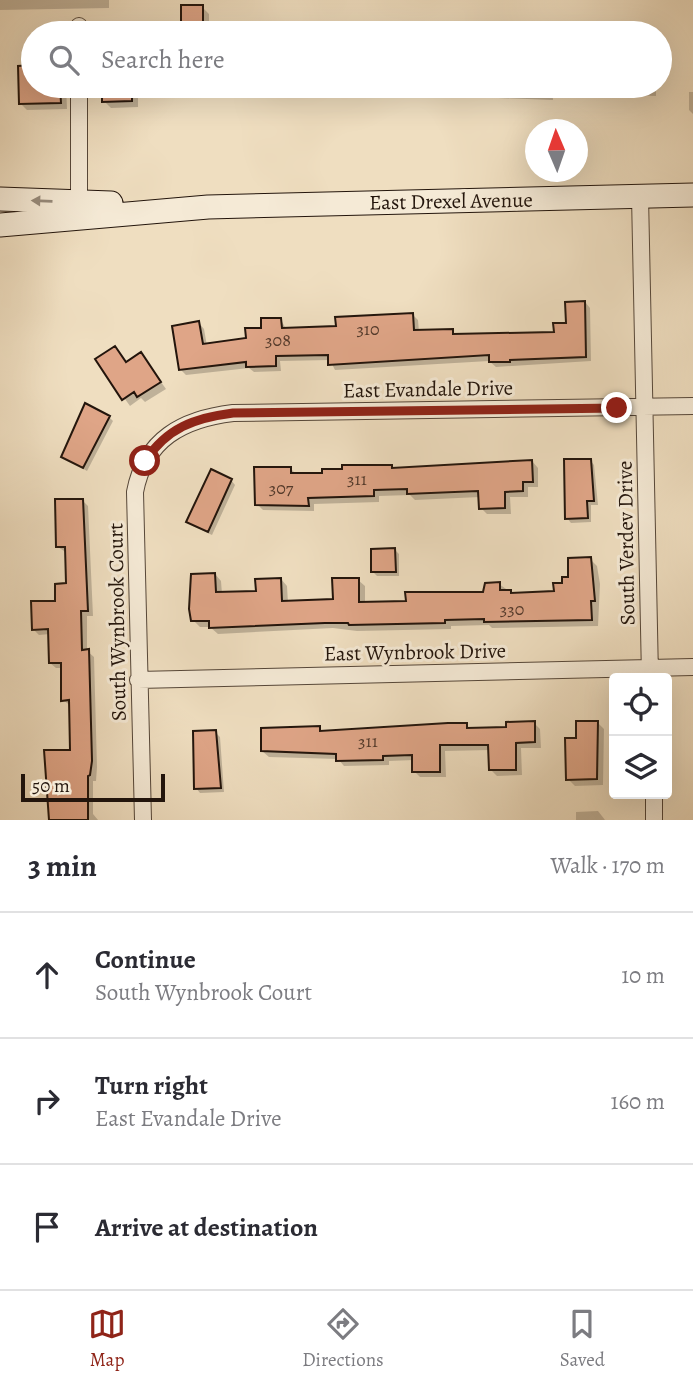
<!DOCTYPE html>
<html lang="en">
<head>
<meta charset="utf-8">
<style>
	:root { --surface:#fff; --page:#f7f7f7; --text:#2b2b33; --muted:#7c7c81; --line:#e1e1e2; --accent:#8f2418 }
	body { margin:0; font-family:Alegreya,serif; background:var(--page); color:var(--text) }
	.controls { position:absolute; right:21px; bottom:21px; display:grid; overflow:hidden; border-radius:7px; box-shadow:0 7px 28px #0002 }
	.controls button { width:63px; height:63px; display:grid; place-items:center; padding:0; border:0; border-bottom:2px solid var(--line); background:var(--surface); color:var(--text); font:35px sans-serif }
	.compass { position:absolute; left:525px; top:119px; width:63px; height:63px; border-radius:50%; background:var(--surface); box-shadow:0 7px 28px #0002; rotate:358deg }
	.scale { position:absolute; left:21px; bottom:18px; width:144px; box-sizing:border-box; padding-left:7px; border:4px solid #23150c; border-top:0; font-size:19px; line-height:24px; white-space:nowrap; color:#23150c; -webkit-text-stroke:5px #f5ead6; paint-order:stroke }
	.stop { position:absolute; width:21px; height:21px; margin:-16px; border:5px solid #8f2418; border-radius:50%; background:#fff }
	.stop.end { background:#8f2418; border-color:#fff; box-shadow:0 2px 7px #0008 }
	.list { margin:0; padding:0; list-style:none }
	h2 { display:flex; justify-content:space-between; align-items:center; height:91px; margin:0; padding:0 28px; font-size:30px }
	h2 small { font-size:23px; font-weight:400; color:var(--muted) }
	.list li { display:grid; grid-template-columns:46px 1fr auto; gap:21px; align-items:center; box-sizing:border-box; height:126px; padding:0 28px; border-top:2px solid var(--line) }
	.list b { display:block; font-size:26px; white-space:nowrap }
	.list p { margin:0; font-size:23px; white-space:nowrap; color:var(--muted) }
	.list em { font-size:23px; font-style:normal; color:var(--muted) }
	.icon { flex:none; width:38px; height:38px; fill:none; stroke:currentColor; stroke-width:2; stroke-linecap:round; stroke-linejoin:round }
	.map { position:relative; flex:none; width:693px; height:820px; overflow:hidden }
	.search { position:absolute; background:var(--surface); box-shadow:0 7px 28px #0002; left:21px; right:21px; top:21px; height:77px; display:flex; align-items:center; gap:18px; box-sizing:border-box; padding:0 24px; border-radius:38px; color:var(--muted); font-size:26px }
	.sheet { height:469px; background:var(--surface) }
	nav { display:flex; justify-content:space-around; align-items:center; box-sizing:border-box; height:98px; border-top:2px solid var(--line); background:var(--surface); font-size:19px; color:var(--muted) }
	nav a { display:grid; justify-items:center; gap:4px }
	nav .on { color:var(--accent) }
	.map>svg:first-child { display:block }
</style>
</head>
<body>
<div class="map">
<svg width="693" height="820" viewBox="0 0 693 820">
	<rect width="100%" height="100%" fill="#efdec0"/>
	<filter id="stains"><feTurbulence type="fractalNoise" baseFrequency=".00286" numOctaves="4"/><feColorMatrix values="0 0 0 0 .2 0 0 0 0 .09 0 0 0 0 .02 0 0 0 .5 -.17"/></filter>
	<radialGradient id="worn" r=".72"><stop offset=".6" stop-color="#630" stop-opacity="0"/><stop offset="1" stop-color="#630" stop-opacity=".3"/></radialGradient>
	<path fill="#0003" d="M 0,0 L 109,0 L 109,8 L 0,10 Z
		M 202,7 L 209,14 L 209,33 L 159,33 L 159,25 L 183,25 Z
		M 30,51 L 33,51 L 33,86 L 66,86 L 67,109 L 27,110 L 20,103 L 30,67 Z
		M 104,86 L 162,86 L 162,90 L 138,90 L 138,107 L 111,108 L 104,101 Z
		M 492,86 L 552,86 L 553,100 L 498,98 Z
		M 598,86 L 656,86 L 656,96 L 602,94 Z
		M 689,92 L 693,92 L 693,114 L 689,110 Z
		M 585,302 L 590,308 L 591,361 L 496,367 L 489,361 L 335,370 L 330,360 L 280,361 L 281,371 L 254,372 L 249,368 L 186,375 L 180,369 L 199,323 L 204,329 L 207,346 L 247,340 L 281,320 L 286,329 L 338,328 L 413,315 L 418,320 L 419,332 L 452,331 L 457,336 L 555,334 L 567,325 Z
		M 115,348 L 127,363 L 141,354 L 166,389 L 145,402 L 141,398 L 130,406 L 97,360 Z
		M 109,417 L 113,421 L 87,471 L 63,457 Z
		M 590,460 L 594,465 L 598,505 L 591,505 L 591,522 L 571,523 L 567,518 Z
		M 532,461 L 538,468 L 538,487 L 528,487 L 528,497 L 510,497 L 511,514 L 487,514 L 481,508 L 480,497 L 415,500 L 410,495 L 379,496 L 379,502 L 314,504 L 314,511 L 263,510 L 257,504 L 290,468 L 297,475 L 324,474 L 391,467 L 394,470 Z
		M 231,480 L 235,485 L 212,535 L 193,526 L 189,522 Z
		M 82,500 L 88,506 L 93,616 L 87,616 L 87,651 L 94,657 L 97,767 L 96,781 L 93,781 L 93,814 L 98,820 L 51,820 L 72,751 L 71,706 L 63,700 L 63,668 L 56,668 L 50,663 L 50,634 L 39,635 L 33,629 L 57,603 L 67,585 L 67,553 L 58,547 Z
		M 395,550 L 399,554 L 399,576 L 377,576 L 373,572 Z
		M 590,559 L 597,566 L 600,584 L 598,626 L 492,628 L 489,625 L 451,626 L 451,629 L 357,631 L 333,628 L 218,634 L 210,627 L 200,627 L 193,620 L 190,588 L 215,574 L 221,581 L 222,594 L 257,593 L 281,579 L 287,586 L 288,603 L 334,601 L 358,580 L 365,586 L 365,604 L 408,603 L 484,594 L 499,584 L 513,594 L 556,593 Z
		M 534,723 L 540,729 L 541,748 L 521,748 L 522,775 L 497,776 L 491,770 L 490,750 L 445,751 L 446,777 L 420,777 L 414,771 L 414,760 L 389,761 L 389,765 L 344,766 L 338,759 L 269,757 L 262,751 L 319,728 L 323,732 L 466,725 L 470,729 L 508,729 Z
		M 598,723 L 604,729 L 603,785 L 575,786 L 568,779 L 578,740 Z
		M 215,732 L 220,737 L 224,792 L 200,793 L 196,788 Z
		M 598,811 L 605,820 L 576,820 L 576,812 Z"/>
	<path fill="#dfa587" stroke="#23150c" stroke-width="2" d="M 181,5 L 203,5 L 203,33 L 181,33 Z
		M 33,65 L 33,86 L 60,86 L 61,103 L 19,104 L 18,66 Z
		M 102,86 L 132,86 L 132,101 L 102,102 Z
		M 585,301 L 586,357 L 510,360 L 510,362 L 489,362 L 489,355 L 328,365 L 328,355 L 276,356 L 276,366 L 246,367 L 246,362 L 179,370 L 172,326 L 199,321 L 203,344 L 246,338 L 245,328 L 261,328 L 261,318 L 281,318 L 282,328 L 336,326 L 335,317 L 413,313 L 414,330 L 453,329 L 453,334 L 554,332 L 553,323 L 566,323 L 565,302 Z
		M 115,346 L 126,362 L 141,352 L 161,382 L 137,397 L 134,392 L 122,400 L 95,359 Z
		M 85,403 L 110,416 L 83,468 L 61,457 Z
		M 564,459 L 591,459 L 594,501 L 587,501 L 588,518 L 565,519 Z
		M 532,460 L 533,482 L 523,482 L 523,491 L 505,492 L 505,508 L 479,509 L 478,491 L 407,494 L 407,489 L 374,490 L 374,496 L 308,498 L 309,506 L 255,505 L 254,467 L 291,467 L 291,473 L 322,473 L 322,469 L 342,469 L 342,465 L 392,465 L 392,468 Z
		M 211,469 L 232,479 L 208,532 L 186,522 Z
		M 55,499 L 83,499 L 88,611 L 81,611 L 82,650 L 89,649 L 92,761 L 90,775 L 88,776 L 88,820 L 49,820 L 44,750 L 70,750 L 69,700 L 61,701 L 61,663 L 49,663 L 48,629 L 32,630 L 31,601 L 55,601 L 55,584 L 66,583 L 65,547 L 56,547 Z
		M 395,548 L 396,572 L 371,572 L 371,549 Z
		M 591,557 L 595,601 L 591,601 L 592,620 L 484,622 L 484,619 L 445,620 L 445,623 L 349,625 L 348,623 L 325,623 L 209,628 L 209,621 L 191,621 L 189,609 L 191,574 L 215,573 L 216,592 L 256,591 L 255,579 L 281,578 L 282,601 L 333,599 L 332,578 L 359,578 L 359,602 L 406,601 L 405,592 L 483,592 L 485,583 L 500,582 L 500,590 L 511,590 L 511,593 L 554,591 L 553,583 L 562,583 L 562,577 L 568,577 L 568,558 Z
		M 535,721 L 535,742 L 516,743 L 516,770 L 489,770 L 488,745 L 440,745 L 440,772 L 412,772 L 412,755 L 383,756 L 383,760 L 336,761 L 336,754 L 261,751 L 261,728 L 320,726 L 320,731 L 448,723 L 467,723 L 467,728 L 506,727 L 506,722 Z
		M 576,721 L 598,721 L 597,779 L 566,780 L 565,738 L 576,738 Z
		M 216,730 L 221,788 L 194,789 L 193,731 Z"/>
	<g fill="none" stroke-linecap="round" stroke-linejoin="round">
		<defs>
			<path id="street" d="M 79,26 L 79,33
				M 640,196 L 650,676
				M 79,202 L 79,86
				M 138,680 L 693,667
				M 654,794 L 654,820
				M 143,820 L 135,492 C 145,439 183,419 233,413 L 693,406"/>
			<path id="secondary" d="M 0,199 L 111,203
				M 0,225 L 208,207 L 693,195"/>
		</defs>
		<use href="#street" stroke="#564739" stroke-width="18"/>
		<use href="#secondary" stroke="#23150c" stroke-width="25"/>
		<use href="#street" stroke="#f5ead6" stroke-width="16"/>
		<use href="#secondary" stroke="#f5ead6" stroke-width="23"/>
	</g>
	<defs><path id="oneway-solid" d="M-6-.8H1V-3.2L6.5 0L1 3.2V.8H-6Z" transform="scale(1.75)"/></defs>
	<use fill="#968a7b" href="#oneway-solid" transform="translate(42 201) rotate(-178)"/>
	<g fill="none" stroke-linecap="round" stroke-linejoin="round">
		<path stroke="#8f2418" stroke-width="9" d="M 145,461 C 167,428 194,418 233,413 L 617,408"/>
	</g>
	<g text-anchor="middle" stroke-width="6" stroke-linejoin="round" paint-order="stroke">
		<g font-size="18" fill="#52392b">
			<text x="368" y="335">310</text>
			<text x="278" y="346">308</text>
			<text x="357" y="485">311</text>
			<text x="281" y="494">307</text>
			<text x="512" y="615">330</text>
			<text x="368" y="747">311</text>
		</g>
		<g font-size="21" fill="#23150c" stroke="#f5ead6">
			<text transform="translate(451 201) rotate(-1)" y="7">East Drexel Avenue</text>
			<text transform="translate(428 389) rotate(-1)" y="7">East Evandale Drive</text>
			<text transform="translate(626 543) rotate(-91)" y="7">South Verdev Drive</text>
			<text transform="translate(117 622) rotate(-91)" y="7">South Wynbrook Court</text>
			<text transform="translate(415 652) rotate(-1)" y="7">East Wynbrook Drive</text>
		</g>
	</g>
	<rect width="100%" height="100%" filter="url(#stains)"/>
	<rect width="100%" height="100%" fill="url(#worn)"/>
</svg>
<div class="controls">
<button><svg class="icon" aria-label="locate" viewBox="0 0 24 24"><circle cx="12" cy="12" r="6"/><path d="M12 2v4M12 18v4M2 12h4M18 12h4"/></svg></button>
<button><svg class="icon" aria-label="layers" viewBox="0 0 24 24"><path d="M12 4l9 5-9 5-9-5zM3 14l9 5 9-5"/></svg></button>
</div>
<svg class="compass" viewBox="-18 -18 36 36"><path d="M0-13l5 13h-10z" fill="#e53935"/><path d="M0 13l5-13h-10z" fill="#7c7c81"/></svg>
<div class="scale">50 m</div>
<div class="stop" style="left:145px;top:461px"></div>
<div class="stop end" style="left:617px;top:408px"></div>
<div class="search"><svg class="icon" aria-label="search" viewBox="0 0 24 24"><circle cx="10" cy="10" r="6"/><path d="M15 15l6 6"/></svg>Search here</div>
</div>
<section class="sheet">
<h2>3 min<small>Walk · 170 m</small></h2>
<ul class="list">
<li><svg class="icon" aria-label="ahead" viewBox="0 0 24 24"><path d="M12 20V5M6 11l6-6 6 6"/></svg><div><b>Continue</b><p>South Wynbrook Court</p></div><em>10 m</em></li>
<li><svg class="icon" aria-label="right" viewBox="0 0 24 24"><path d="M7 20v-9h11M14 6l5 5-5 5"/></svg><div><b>Turn right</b><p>East Evandale Drive</p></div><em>160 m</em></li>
<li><svg class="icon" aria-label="arrive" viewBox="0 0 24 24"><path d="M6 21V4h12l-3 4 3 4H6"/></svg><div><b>Arrive at destination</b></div></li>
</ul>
</section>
<nav>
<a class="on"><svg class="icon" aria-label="map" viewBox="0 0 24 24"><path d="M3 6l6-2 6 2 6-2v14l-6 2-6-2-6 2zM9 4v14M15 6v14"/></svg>Map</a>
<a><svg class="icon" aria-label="directions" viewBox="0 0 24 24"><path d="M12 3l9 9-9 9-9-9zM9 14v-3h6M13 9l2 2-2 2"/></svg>Directions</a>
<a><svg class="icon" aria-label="saved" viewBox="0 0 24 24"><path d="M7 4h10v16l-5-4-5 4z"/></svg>Saved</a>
</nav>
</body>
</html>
